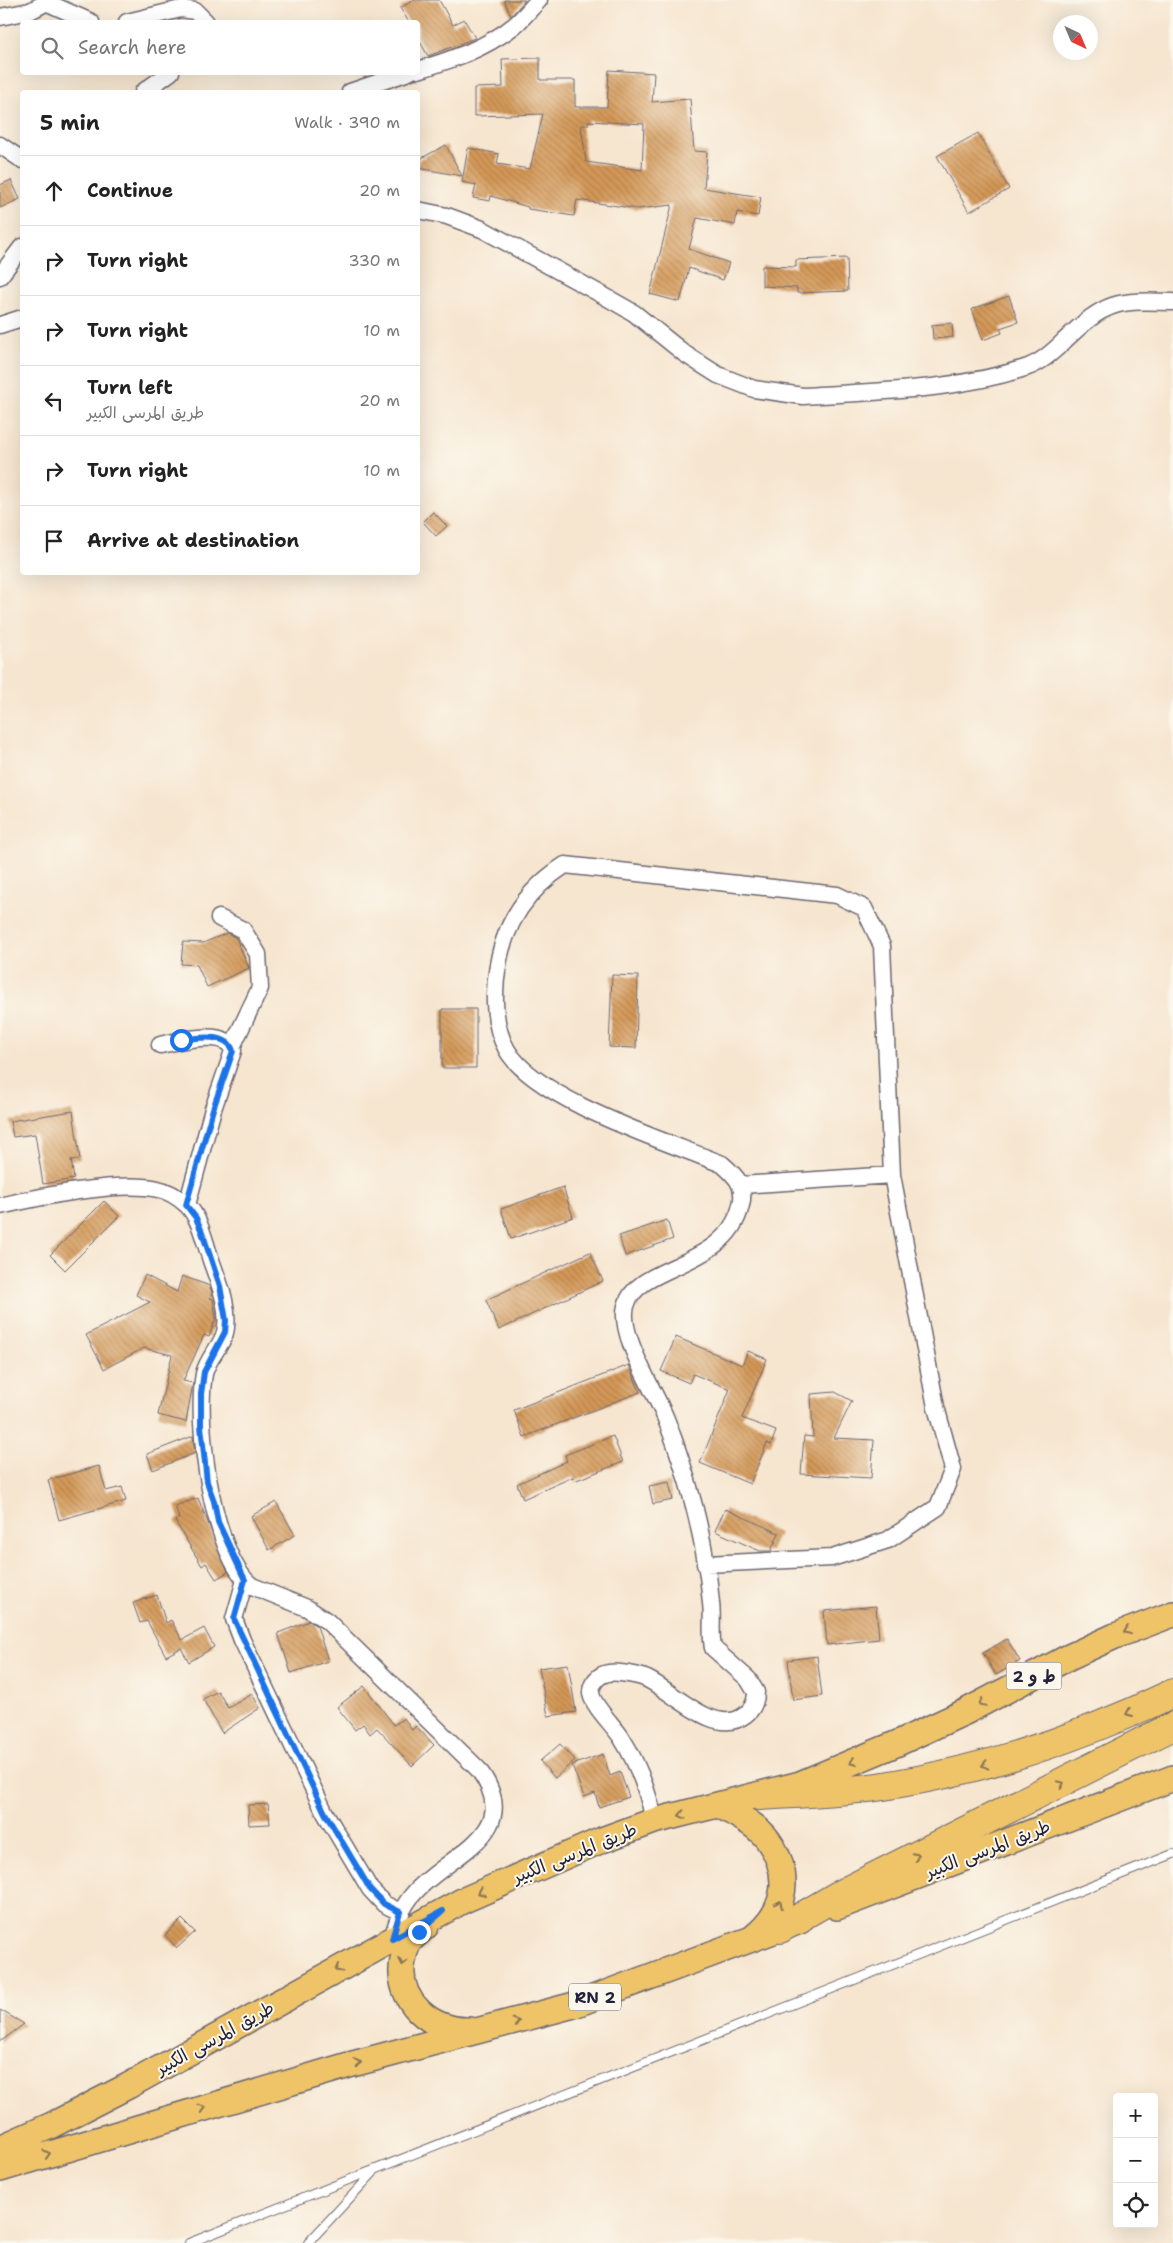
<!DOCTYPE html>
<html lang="en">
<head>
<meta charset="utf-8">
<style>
	:root { --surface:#fff; --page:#f2f2f2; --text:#222; --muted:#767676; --line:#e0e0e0 }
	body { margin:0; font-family:"Shantell Sans","Playpen Sans Arabic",sans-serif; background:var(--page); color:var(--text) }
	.controls { position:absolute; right:15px; bottom:15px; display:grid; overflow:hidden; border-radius:5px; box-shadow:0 5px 20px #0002 }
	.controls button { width:45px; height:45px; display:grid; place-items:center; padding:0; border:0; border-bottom:1px solid var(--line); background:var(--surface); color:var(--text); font:25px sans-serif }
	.compass { position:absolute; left:1053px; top:15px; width:45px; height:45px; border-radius:50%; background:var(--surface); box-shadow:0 5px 20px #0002; rotate:136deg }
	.stop { position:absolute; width:15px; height:15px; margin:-11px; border:4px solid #1a73e8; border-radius:50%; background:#fff }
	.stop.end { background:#1a73e8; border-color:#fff; box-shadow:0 1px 5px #0008 }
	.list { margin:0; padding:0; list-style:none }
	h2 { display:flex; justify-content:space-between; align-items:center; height:65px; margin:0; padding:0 20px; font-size:21px }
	h2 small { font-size:16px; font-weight:400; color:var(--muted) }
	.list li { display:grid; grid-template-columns:32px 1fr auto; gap:15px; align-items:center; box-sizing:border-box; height:70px; padding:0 20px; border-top:1px solid var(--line) }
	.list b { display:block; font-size:19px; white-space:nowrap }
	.list p { margin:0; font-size:16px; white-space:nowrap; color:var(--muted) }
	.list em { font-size:16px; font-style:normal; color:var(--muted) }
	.icon { flex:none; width:28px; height:28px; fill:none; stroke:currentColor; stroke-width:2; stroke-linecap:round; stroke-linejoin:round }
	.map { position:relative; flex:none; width:1173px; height:2243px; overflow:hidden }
	.search { position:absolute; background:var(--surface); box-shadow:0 5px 20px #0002; left:20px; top:20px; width:400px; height:55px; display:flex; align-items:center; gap:12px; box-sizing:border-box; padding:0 18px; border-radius:5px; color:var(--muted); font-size:19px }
	.panel { position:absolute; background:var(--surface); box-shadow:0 5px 20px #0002; left:20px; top:90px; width:400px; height:485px; border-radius:5px }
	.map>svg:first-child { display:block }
</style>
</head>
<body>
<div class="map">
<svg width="1173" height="2243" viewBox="0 0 1173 2243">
	<defs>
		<pattern id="building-back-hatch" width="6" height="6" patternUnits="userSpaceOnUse" patternTransform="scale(1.25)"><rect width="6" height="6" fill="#d49857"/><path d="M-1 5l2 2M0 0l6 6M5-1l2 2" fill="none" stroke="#ac7c49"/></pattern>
	</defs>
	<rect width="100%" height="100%" fill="#fbf7ec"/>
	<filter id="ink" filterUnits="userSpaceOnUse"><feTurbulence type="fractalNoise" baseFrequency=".02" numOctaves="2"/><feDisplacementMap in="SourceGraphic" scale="10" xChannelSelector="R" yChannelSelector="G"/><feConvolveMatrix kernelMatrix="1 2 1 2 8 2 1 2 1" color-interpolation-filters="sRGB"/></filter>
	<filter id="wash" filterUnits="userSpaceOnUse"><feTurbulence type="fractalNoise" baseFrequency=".0096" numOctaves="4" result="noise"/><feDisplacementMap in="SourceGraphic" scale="20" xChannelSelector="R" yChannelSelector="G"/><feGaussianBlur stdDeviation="1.12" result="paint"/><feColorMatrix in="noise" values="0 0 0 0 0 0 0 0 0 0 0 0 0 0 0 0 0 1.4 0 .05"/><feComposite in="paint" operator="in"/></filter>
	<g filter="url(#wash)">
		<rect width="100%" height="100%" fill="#f6e5cf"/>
		<g id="blocks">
			<path fill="url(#building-back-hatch)" fill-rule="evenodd" d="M 414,0 L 439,0 L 453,25 L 464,19 L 475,38 L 428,56 L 418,38 L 418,22 L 409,22 L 400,8 Z
				M 504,0 L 525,0 L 511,16 Z
				M 540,58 L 540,80 L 575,80 L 575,107 L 607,107 L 609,70 L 654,73 L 652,102 L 690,99 L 694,151 L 707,152 L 704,188 L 761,197 L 758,216 L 737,212 L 735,225 L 697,218 L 689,249 L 729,263 L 723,280 L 689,268 L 680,302 L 650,294 L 672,205 L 638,209 L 577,200 L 574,216 L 528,209 L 528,207 L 491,196 L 490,201 L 473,198 L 476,185 L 462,182 L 468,148 L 499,154 L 497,164 L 530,169 L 543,114 L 474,116 L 474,88 L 503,87 L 502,59 ZM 588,121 L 644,124 L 642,170 L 586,162 L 581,125 L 588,125 Z
				M 978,133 L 1009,189 L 969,212 L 937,156 Z
				M 446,145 L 462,176 L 418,168 L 418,160 Z
				M 11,180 L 20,199 L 0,208 L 0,185 Z
				M 847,258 L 848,291 L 797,293 L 797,288 L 762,286 L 762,266 L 796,267 L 796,260 Z
				M 1009,296 L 1018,322 L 1000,328 L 1002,333 L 983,340 L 972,309 Z
				M 952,323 L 953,337 L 933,339 L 932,325 Z
				M 433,512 L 447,526 L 436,536 L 423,522 Z
				M 227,933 L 236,938 L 249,968 L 207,987 L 197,965 L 181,964 L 183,942 L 203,943 Z
				M 612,975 L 638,976 L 636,1048 L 609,1047 Z
				M 442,1009 L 476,1009 L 476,1068 L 442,1068 Z
				M 73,1111 L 80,1159 L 71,1160 L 74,1179 L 43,1184 L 35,1134 L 13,1137 L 10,1121 Z
				M 563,1187 L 573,1217 L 511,1239 L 501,1209 Z
				M 104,1201 L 119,1216 L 65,1270 L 50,1255 Z
				M 667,1220 L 673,1239 L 625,1256 L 619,1236 Z
				M 590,1252 L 603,1281 L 499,1330 L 486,1300 Z
				M 145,1275 L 177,1292 L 182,1276 L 210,1286 L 212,1293 L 210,1298 L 213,1299 L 216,1318 L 209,1337 L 204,1335 L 183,1381 L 193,1383 L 186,1422 L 158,1415 L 172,1355 L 144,1348 L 104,1369 L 86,1335 L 150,1302 L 136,1295 Z
				M 676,1337 L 742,1365 L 748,1351 L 767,1359 L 742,1418 L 776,1431 L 771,1445 L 767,1443 L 750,1484 L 700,1463 L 730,1389 L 693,1374 L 689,1383 L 661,1371 Z
				M 629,1365 L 640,1392 L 524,1437 L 514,1410 Z
				M 835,1392 L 852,1401 L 834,1438 L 874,1440 L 871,1478 L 801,1474 L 804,1436 L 813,1437 L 811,1394 Z
				M 193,1436 L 195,1453 L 153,1470 L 147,1454 Z
				M 613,1436 L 623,1462 L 574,1481 L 573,1477 L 523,1499 L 517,1484 L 567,1461 L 565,1455 Z
				M 99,1466 L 106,1491 L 122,1487 L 126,1501 L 59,1520 L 48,1480 Z
				M 669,1482 L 673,1500 L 653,1504 L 649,1486 Z
				M 198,1498 L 228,1572 L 216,1579 L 206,1563 L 202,1566 L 175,1521 L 179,1518 L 175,1506 Z
				M 276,1502 L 295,1535 L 269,1550 L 251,1516 Z
				M 725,1509 L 779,1533 L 771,1551 L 760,1551 L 715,1531 Z
				M 157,1595 L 166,1623 L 171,1620 L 182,1640 L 204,1628 L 214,1647 L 189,1662 L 181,1648 L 166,1656 L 147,1621 L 140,1623 L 133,1603 Z
				M 876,1606 L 879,1639 L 827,1645 L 824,1611 Z
				M 309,1621 L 317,1626 L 328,1661 L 291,1673 L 278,1633 Z
				M 1007,1639 L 1020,1661 L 996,1675 L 983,1653 Z
				M 817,1656 L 822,1696 L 793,1700 L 788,1660 Z
				M 568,1664 L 576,1712 L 548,1716 L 539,1668 Z
				M 364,1686 L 394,1725 L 404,1718 L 412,1730 L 416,1726 L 434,1745 L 412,1766 L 377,1728 L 370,1734 L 363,1724 L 355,1730 L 337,1707 Z
				M 218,1691 L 228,1708 L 252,1694 L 260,1708 L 222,1733 L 203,1699 Z
				M 560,1744 L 575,1760 L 555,1778 L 540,1761 Z
				M 603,1754 L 610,1776 L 620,1772 L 629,1797 L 599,1807 L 595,1793 L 584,1797 L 572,1765 Z
				M 268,1804 L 270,1824 L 249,1825 L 248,1805 Z
				M 182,1919 L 195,1932 L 177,1948 L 165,1935 Z
				M 0,2010 L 24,2024 L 0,2042 Z"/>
		</g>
	</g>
	<g filter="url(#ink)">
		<use href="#blocks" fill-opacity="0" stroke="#6c666f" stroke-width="1"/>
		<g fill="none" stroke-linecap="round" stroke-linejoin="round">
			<defs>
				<path id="lane" d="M 189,2243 L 1173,1854
					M 308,2243 L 373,2173"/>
				<path id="street" d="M 48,3 L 91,22
					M 0,17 L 30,11 L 51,0
					M 127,22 L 181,9 L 195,11 L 206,22
					M 418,70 C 453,59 485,49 515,25 C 524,17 531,8 539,0
					M 143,92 L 171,72
					M 350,92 L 409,72
					M 0,145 L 22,160
					M 418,210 L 447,216 L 482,229 L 606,297 L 634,313 L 685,354 L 718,375 L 754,389 L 803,396 C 877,391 956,391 1028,367 C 1042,362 1054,351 1064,341 C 1106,301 1116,300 1173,302
					M 0,276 L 22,247
					M 0,325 L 22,318
					M 219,918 L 243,930 L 258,954 L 260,988 L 232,1047
					M 160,1045 C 176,1042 227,1027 233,1051 L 213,1109 L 187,1205
					M 741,1185 L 892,1175
					M 0,1206 C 38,1197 121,1180 158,1189 C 169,1191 179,1198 187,1205 C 200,1218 204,1240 210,1257 C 217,1279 229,1303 226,1327 C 225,1344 207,1357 204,1374 C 195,1423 212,1555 252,1586 L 307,1608 L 327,1621 L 478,1769 C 527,1833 450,1853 415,1892 C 402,1906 397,1921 392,1939
					M 245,1580 L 234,1619 L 242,1640 L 325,1813 L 370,1889 L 384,1904 L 400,1912
					M 654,1821 C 648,1790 638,1764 621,1737 C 614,1726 592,1705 591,1693 C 591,1686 594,1681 599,1677 C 605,1672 614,1672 621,1673 C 630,1674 639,1675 647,1679 C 673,1691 715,1738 745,1715 C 753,1709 756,1701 756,1692 L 748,1679 L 713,1648 C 710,1633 713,1618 711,1603 C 706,1542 688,1475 666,1419 C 655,1391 618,1335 626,1306 C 637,1263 727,1269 741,1205 C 746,1186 736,1176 722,1164 C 668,1142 536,1100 507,1050 C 493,1026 493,992 498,965 C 505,922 528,889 565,865 L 837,895 L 864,908 L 882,946 L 892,1175 L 936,1407 L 953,1469 L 938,1507 L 888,1540 L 832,1558 L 705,1564"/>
				<path id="primary" d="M 721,1806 C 737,1815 757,1825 768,1840 C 792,1874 787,1911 754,1937
					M 837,1907 L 1173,1778
					M 426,1926 C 420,1931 414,1936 409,1942 C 406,1947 404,1955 403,1960 C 395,2001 432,2032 470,2030
					M 0,2148 L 52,2125 L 128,2086 L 462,1901 L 602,1840 L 654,1821 L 800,1784 L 898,1743 L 965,1712 L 1069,1657 L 1115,1636 L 1173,1614
					M 0,2169 L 349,2065 L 574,2005 L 800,1921"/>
				<path id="highway" d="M 759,1796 C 801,1794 843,1792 884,1786 C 985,1770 1082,1737 1173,1693
					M 780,1929 L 840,1894 L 1173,1726"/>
			</defs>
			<use href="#lane" stroke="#6c666f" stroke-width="10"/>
			<use href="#street" stroke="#6c666f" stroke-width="19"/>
			<use href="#primary" stroke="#6c666f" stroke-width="28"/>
			<use href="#highway" stroke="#6c666f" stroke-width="30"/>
			<use href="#lane" stroke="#fff" stroke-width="8"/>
			<use href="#street" stroke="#fff" stroke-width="16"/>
			<use href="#primary" stroke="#efc469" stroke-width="25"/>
			<use href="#highway" stroke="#efc469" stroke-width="28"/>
		</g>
		<defs><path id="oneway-chevron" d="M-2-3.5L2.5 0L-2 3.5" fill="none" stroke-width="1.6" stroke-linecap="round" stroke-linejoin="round" transform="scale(1.25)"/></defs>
		<g stroke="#887352">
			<use href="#oneway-chevron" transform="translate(1127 1631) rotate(158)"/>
			<use href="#oneway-chevron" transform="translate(982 1703) rotate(152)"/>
			<use href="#oneway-chevron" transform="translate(1129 1713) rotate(157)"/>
			<use href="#oneway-chevron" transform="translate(853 1762) rotate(158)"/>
			<use href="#oneway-chevron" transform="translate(985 1765) rotate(167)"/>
			<use href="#oneway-chevron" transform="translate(1061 1784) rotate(-26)"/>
			<use href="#oneway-chevron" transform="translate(682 1815) rotate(167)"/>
			<use href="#oneway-chevron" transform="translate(916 1856) rotate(-27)"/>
			<use href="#oneway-chevron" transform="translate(481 1892) rotate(156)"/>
			<use href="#oneway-chevron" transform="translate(779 1904) rotate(-65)"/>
			<use href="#oneway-chevron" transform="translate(403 1962) rotate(101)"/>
			<use href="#oneway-chevron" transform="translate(338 1969) rotate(151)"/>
			<use href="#oneway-chevron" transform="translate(516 2022) rotate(-16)"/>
			<use href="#oneway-chevron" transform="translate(358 2063) rotate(-14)"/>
			<use href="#oneway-chevron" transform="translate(202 2108) rotate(-16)"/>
			<use href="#oneway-chevron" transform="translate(47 2154) rotate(-17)"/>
		</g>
	</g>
	<g fill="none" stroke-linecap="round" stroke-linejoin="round" filter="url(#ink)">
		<path stroke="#1a73e8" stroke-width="6" d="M 181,1040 C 195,1038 228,1032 233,1051 L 213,1109 L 186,1205 L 196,1218 L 202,1232 L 220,1286 L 226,1320 L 225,1332 L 204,1372 L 201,1394 L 201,1426 L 207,1482 L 214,1501 L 218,1522 L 245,1580 L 234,1619 L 325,1813 L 370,1889 L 384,1904 L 400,1912 L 392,1939 L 443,1911 L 419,1932"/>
	</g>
	<g text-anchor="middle" stroke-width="4" stroke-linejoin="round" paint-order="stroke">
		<g fill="#fbf7ec" stroke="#636270" stroke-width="1">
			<rect x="1006.5" y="1662.5" width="55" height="27" rx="4"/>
			<rect x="569" y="1983.5" width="52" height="27" rx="4"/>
		</g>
		<g font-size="16" font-weight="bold" fill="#22223b">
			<text x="1034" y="1682">ط و 2</text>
			<text x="595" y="2003">RN 2</text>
		</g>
		<g font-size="18" fill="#22223b" stroke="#fbf7ec">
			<text transform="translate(988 1849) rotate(-21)" y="6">طريق المرسى الكبير</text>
			<text transform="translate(575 1853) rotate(-22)" y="6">طريق المرسى الكبير</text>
			<text transform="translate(215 2038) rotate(-29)" y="6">طريق المرسى الكبير</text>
		</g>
	</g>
</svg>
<div class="controls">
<button>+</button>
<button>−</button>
<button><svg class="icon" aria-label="locate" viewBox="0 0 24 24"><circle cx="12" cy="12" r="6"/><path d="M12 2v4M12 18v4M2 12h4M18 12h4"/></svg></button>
</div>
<svg class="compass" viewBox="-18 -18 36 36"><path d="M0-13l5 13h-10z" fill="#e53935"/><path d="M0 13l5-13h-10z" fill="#767676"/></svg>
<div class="stop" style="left:181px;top:1040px"></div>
<div class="stop end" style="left:419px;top:1932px"></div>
<div class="search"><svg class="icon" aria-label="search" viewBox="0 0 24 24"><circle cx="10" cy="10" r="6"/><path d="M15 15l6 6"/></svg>Search here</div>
<section class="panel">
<h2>5 min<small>Walk · 390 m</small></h2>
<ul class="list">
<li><svg class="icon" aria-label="ahead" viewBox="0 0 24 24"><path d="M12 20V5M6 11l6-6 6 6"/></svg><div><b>Continue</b></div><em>20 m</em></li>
<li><svg class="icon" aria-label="right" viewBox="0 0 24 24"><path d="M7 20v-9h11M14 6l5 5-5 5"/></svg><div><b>Turn right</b></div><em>330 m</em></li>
<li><svg class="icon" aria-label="right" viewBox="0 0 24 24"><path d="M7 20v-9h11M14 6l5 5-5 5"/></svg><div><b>Turn right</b></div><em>10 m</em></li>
<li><svg class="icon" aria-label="left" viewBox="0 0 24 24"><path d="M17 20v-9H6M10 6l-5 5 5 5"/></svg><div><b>Turn left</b><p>طريق المرسى الكبير</p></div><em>20 m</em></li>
<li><svg class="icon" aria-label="right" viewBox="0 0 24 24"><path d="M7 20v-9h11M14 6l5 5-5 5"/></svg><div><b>Turn right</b></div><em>10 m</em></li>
<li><svg class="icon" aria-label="arrive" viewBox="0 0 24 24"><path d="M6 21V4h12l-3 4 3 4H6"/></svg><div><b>Arrive at destination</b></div></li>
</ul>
</section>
</div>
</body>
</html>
